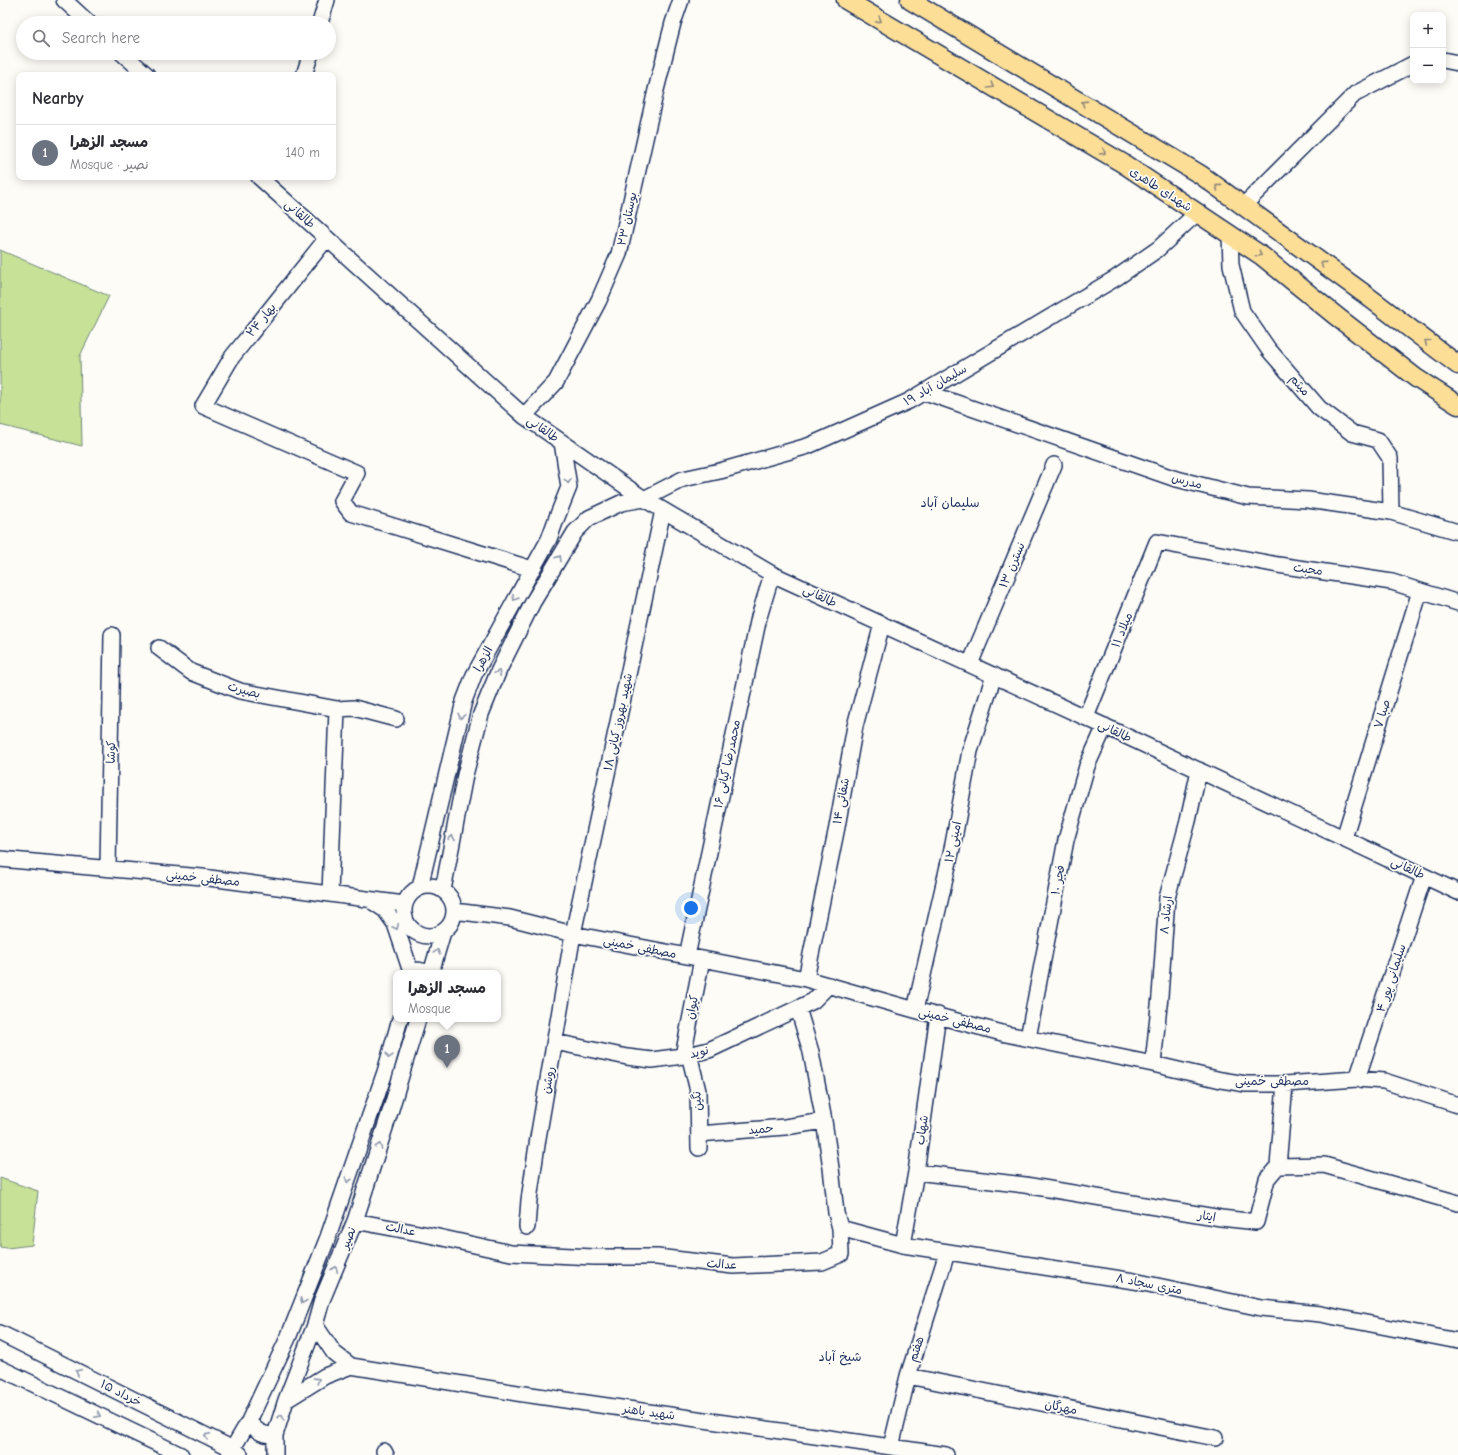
<!DOCTYPE html>
<html lang="en">
<head>
<meta charset="utf-8">
<style>
	:root { --surface:#fff; --page:#f2f2f3; --text:#2b2b33; --muted:#7c7c81; --line:#e1e1e2; --accent:#c8321e }
	body { margin:0; font-family:"Comic Neue","Playpen Sans Arabic",sans-serif; background:var(--page); color:var(--text) }
	.controls { position:absolute; right:12px; top:12px; display:grid; overflow:hidden; border-radius:8px; box-shadow:0 2px 10px #0003 }
	.controls button { width:36px; height:36px; display:grid; place-items:center; padding:0; border:0; border-bottom:1px solid var(--line); background:var(--surface); color:var(--text); font:20px sans-serif }
	.you { position:absolute; left:691px; top:908px; width:14px; height:14px; margin:-10px; border:3px solid #fff; border-radius:50%; background:#1a73e8; box-shadow:0 0 0 6px #1a73e833 }
	.badge { display:grid; place-items:center; width:26px; height:26px; border-radius:50%; background:var(--accent); color:#fff; font-size:13px; font-weight:700 }
	.pin { position:absolute; translate:-50% -33px; filter:drop-shadow(0 1px 2px #0008) }
	.pin::after { content:''; position:absolute; top:21px; width:14px; height:12px; background:inherit; clip-path:polygon(0 0,100% 0,50% 100%) }
	.popup { position:absolute; left:393px; top:970px; width:108px; height:52px; box-sizing:border-box; display:grid; place-content:center; border-radius:8px; background:var(--surface); filter:drop-shadow(0 1px 3px #0005); font-size:13px; white-space:nowrap; color:var(--muted) }
	.popup b { font-size:15px; color:var(--text) }
	.popup::after { content:''; position:absolute; left:50%; top:100%; margin-left:-8px; border:8px solid transparent; border-top-color:var(--surface) }
	.list { margin:0; padding:0; list-style:none }
	h2 { display:flex; justify-content:space-between; align-items:center; height:52px; margin:0; padding:0 16px; font-size:17px }
	h2 small { font-size:13px; font-weight:400; color:var(--muted) }
	.list li { display:grid; grid-template-columns:26px 1fr auto; gap:12px; align-items:center; box-sizing:border-box; height:56px; padding:0 16px; border-top:1px solid var(--line) }
	.list b { display:block; font-size:15px; white-space:nowrap }
	.list p { margin:0; font-size:13px; white-space:nowrap; color:var(--muted) }
	.list em { font-size:13px; font-style:normal; color:var(--muted) }
	.icon { flex:none; width:22px; height:22px; fill:none; stroke:currentColor; stroke-width:2; stroke-linecap:round; stroke-linejoin:round }
	.map { position:relative; flex:none; width:1458px; height:1455px; overflow:hidden }
	.search { position:absolute; background:var(--surface); box-shadow:0 2px 10px #0003; left:16px; top:16px; width:320px; height:44px; display:flex; align-items:center; gap:10px; box-sizing:border-box; padding:0 14px; border-radius:22px; color:var(--muted); font-size:15px }
	.panel { position:absolute; background:var(--surface); box-shadow:0 2px 10px #0003; left:16px; top:72px; width:320px; height:108px; border-radius:8px }
	.map>svg:first-child { display:block }
</style>
</head>
<body>
<div class="map">
<svg width="1458" height="1455" viewBox="0 0 1458 1455">
	<rect width="100%" height="100%" fill="#fdfcf7"/>
	<filter id="ink" filterUnits="userSpaceOnUse"><feTurbulence type="fractalNoise" baseFrequency=".025" numOctaves="2"/><feDisplacementMap in="SourceGraphic" scale="8" xChannelSelector="R" yChannelSelector="G"/><feConvolveMatrix kernelMatrix="1 2 1 2 8 2 1 2 1" color-interpolation-filters="sRGB"/></filter>
	<g filter="url(#ink)">
		<path fill="#c7e197" stroke="#71887a" d="M 0,250 L 109,296 L 80,356 L 82,446 L 0,425 Z
			M 0,1178 L 38,1191 L 32,1245 L 7,1248 L 0,1247 Z"/>
		<g fill="none" stroke-linecap="round" stroke-linejoin="round">
			<defs>
				<path id="minor" d="M 64,0 L 89,23
					M 320,23 L 327,0
					M 122,53 L 147,75
					M 1443,60 L 1458,63
					M 304,75 L 311,53
					M 259,177 L 524,416 L 644,499 L 772,574 L 1115,731 L 1458,892
					M 1243,206 L 1355,94 L 1413,64
					M 1230,235 L 1231,265 L 1242,311 L 1269,350 L 1319,408 L 1352,433 L 1378,440 L 1390,458 L 1391,512
					M 327,238 L 232,357 L 203,406 L 357,473 L 342,501 L 351,513 L 532,569
					M 925,392 L 1173,478 L 1248,497 L 1308,500 L 1391,512 L 1458,532
					M 524,416 L 556,382 L 599,300 L 619,254 L 656,90 L 673,23 L 681,0
					M 159,648 L 191,672 L 240,691 L 337,709 L 354,708 L 396,719
					M 970,664 L 1054,465
					M 1086,717 L 1157,542 L 1278,565 L 1392,582 L 1458,603
					M 1344,838 L 1420,591
					M 0,859 L 202,877 L 404,904
					M 108,868 L 112,635
					M404 911a25 25 0 1 1 50 0a25 25 0 1 1-50 0Z
					M 420,887 L 464,701 L 474,675 L 549,539 L 557,517 L 569,487 L 562,442
					M 443,890 L 465,775 L 481,714 L 499,670 L 533,602 L 575,532 L 589,518 L 621,503 L 644,499 L 683,479 L 720,471 L 808,446 L 909,401 L 1116,278 L 1158,249 L 1197,213
					M 330,894 L 337,709
					M 370,900 L 385,910 L 395,924 L 411,972 C 417,969 421,970 427,973
					M 454,911 L 510,918 L 573,934 L 806,979 L 915,1010 L 1006,1034 L 1153,1064 L 1221,1080 L 1246,1084 L 1285,1084 L 1357,1079 L 1384,1081 L 1458,1105
					M 687,956 L 759,617 L 772,574
					M 431,973 L 443,932
					M 806,979 L 837,827 L 855,726 L 882,624
					M 915,1010 L 953,844 L 970,751 L 994,675
					M 1028,1038 L 1066,840 L 1087,766 L 1105,726
					M 555,1042 L 627,1057 L 652,1060 L 683,1056 L 709,1050 L 813,1001 L 829,985
					M 689,1054 L 698,1091 L 699,1148
					M 683,1056 L 702,959
					M 1153,1064 L 1160,996 L 1167,898 L 1188,821 L 1199,770
					M 1357,1079 L 1424,876
					M 699,1134 L 785,1127 L 824,1121
					M 1278,1166 L 1285,1084
					M 916,1172 L 1025,1185 L 1221,1218 L 1256,1222 L 1267,1179 L 1278,1166 L 1324,1165 L 1458,1203
					M 355,1221 L 429,1235 L 511,1253 L 594,1257 L 657,1257 L 733,1266 L 822,1262 L 841,1254 L 840,1228 L 836,1213 L 831,1168 L 824,1121 L 811,1052 L 798,1008
					M 527,1227 L 529,1200 L 538,1138 L 573,934 L 663,510
					M 840,1228 L 903,1245 L 1134,1281 L 1261,1308 L 1320,1314 L 1458,1341
					M 903,1245 L 916,1172 L 938,1015
					M 315,1325 L 334,1353 L 351,1366 L 517,1393 L 946,1455
					M 0,1333 L 233,1449 L 240,1454
					M 0,1368 L 181,1455
					M 908,1376 L 1215,1438
					M 286,1400 L 325,1376 L 351,1366
					M 249,1421 C 257,1432 262,1435 275,1435
					M 891,1447 L 908,1376 L 947,1253
					M 384,1451 L 386,1455
					M 229,1455 L 249,1421 L 288,1338 L 328,1237 L 385,1072 L 400,1019
					M 275,1455 L 275,1435 L 286,1400 L 315,1325 L 322,1300 L 355,1221 L 391,1109 L 418,1019"/>
				<path id="major" d="M 846,0 L 1124,164 L 1262,256 L 1336,316 L 1416,378 L 1458,405
					M 910,0 L 1201,175 L 1366,295 L 1458,365"/>
			</defs>
			<use href="#minor" stroke="#1b2f5e" stroke-width="18"/>
			<use href="#major" stroke="#1b2f5e" stroke-width="21"/>
			<use href="#minor" stroke="#fdfcf7" stroke-width="15"/>
			<use href="#major" stroke="#fcde96" stroke-width="18"/>
		</g>
		<defs><path id="oneway-chevron" d="M-2-3.5L2.5 0L-2 3.5" fill="none" stroke-width="1.6" stroke-linecap="round" stroke-linejoin="round"/></defs>
		<g stroke="#8c867a">
			<use href="#oneway-chevron" transform="translate(879 20) rotate(31)"/>
			<use href="#oneway-chevron" transform="translate(991 86) rotate(31)"/>
			<use href="#oneway-chevron" transform="translate(1084 103) rotate(-148)"/>
			<use href="#oneway-chevron" transform="translate(1103 152) rotate(31)"/>
			<use href="#oneway-chevron" transform="translate(1218 187) rotate(-143)"/>
			<use href="#oneway-chevron" transform="translate(1259 254) rotate(35)"/>
			<use href="#oneway-chevron" transform="translate(1323 264) rotate(-144)"/>
			<use href="#oneway-chevron" transform="translate(1427 342) rotate(-142)"/>
		</g>
		<g stroke="#8c96aa">
			<use href="#oneway-chevron" transform="translate(568 481) rotate(86)"/>
			<use href="#oneway-chevron" transform="translate(559 558) rotate(-58)"/>
			<use href="#oneway-chevron" transform="translate(515 598) rotate(120)"/>
			<use href="#oneway-chevron" transform="translate(498 673) rotate(-66)"/>
			<use href="#oneway-chevron" transform="translate(461 716) rotate(103)"/>
			<use href="#oneway-chevron" transform="translate(452 838) rotate(-79)"/>
			<use href="#oneway-chevron" transform="translate(396 927) rotate(64)"/>
			<use href="#oneway-chevron" transform="translate(437 952) rotate(-75)"/>
			<use href="#oneway-chevron" transform="translate(389 1056) rotate(106)"/>
			<use href="#oneway-chevron" transform="translate(379 1146) rotate(-72)"/>
			<use href="#oneway-chevron" transform="translate(348 1180) rotate(109)"/>
			<use href="#oneway-chevron" transform="translate(335 1269) rotate(-68)"/>
			<use href="#oneway-chevron" transform="translate(303 1301) rotate(112)"/>
			<use href="#oneway-chevron" transform="translate(78 1372) rotate(-153)"/>
			<use href="#oneway-chevron" transform="translate(317 1380) rotate(-32)"/>
			<use href="#oneway-chevron" transform="translate(98 1415) rotate(26)"/>
			<use href="#oneway-chevron" transform="translate(281 1417) rotate(-72)"/>
			<use href="#oneway-chevron" transform="translate(207 1436) rotate(-153)"/>
		</g>
	</g>
	<g text-anchor="middle" stroke-width="3.5" stroke-linejoin="round" paint-order="stroke">
		<g font-size="12" fill="#1b2f5e" stroke="#fdfcf7">
			<text transform="translate(1161 189) rotate(33)" y="4">شهدای طاهری</text>
			<text transform="translate(300 214) rotate(42)" y="4">طالقانی</text>
			<text transform="translate(627 219) rotate(-78)" y="4">بوستان ۲۳</text>
			<text transform="translate(261 320) rotate(-51)" y="4">بهار ۲۴</text>
			<text transform="translate(935 385) rotate(-30)" y="4">سلیمان آباد ۱۹</text>
			<text transform="translate(1300 385) rotate(49)" y="4">میثم</text>
			<text transform="translate(543 429) rotate(35)" y="4">طالقانی</text>
			<text transform="translate(1187 481) rotate(15)" y="4">مدرس</text>
			<text transform="translate(1012 565) rotate(-67)" y="4">نسترن ۱۳</text>
			<text transform="translate(1308 569) rotate(8)" y="4">محبت</text>
			<text transform="translate(820 596) rotate(25)" y="4">طالقانی</text>
			<text transform="translate(1122 630) rotate(-68)" y="4">میلاد ۱۱</text>
			<text transform="translate(483 659) rotate(-61)" y="4">الزهرا</text>
			<text transform="translate(244 690) rotate(15)" y="4">بصیرت</text>
			<text transform="translate(1382 714) rotate(-73)" y="4">صبا ۷</text>
			<text transform="translate(618 722) rotate(-78)" y="4">شهید بهروز کیانی ۱۸</text>
			<text transform="translate(1115 731) rotate(25)" y="4">طالقانی</text>
			<text transform="translate(111 752) rotate(-89)" y="4">کوشا</text>
			<text transform="translate(727 764) rotate(-78)" y="4">محمدرضا کیانی ۱۶</text>
			<text transform="translate(841 801) rotate(-80)" y="4">شفائی ۱۴</text>
			<text transform="translate(953 842) rotate(-78)" y="4">امینی ۱۲</text>
			<text transform="translate(1408 868) rotate(25)" y="4">طالقانی</text>
			<text transform="translate(203 878) rotate(6)" y="4">مصطفی خمینی</text>
			<text transform="translate(1058 880) rotate(-79)" y="4">فجر ۱۰</text>
			<text transform="translate(1166 915) rotate(-84)" y="4">ارشاد ۸</text>
			<text transform="translate(640 947) rotate(11)" y="4">مصطفی خمینی</text>
			<text transform="translate(1391 978) rotate(-72)" y="4">سلیمانی پور ۴</text>
			<text transform="translate(692 1007) rotate(-79)" y="4">کیوان</text>
			<text transform="translate(955 1020) rotate(14)" y="4">مصطفی خمینی</text>
			<text transform="translate(699 1052) rotate(-15)" y="4">نوید</text>
			<text transform="translate(548 1080) rotate(-80)" y="4">روشن</text>
			<text x="1272" y="1085">مصطفی خمینی</text>
			<text transform="translate(697 1101) rotate(-94)" y="4">نگین</text>
			<text transform="translate(761 1129) rotate(-5)" y="4">حمید</text>
			<text transform="translate(922 1130) rotate(-82)" y="4">شهاب</text>
			<text transform="translate(1207 1216) rotate(9)" y="4">ایثار</text>
			<text transform="translate(401 1229) rotate(11)" y="4">عدالت</text>
			<text transform="translate(348 1238) rotate(-68)" y="4">نصیر</text>
			<text transform="translate(722 1264) rotate(4)" y="4">عدالت</text>
			<text transform="translate(1149 1284) rotate(11)" y="4">۸ متری سجاد</text>
			<text transform="translate(916 1349) rotate(-72)" y="4">هفتم</text>
			<text transform="translate(121 1393) rotate(27)" y="4">۱۵ خرداد</text>
			<text transform="translate(1061 1407) rotate(11)" y="4">مهرگان</text>
			<text transform="translate(649 1412) rotate(8)" y="4">شهید باهنر</text>
		</g>
		<g font-size="13" fill="#1b2f5e" stroke="#fdfcf7">
			<text x="950" y="507">سلیمان آباد</text>
			<text x="840" y="1361">شیخ آباد</text>
		</g>
	</g>
</svg>
<div class="controls">
<button>+</button>
<button>−</button>
</div>
<div class="you"></div>
<div class="pin badge" style="left:447px;top:1068px;background:#6b7280">1</div>
<div class="popup"><b>مسجد الزهرا</b>Mosque</div>
<div class="search"><svg class="icon" aria-label="search" viewBox="0 0 24 24"><circle cx="10" cy="10" r="6"/><path d="M15 15l6 6"/></svg>Search here</div>
<section class="panel">
<h2>Nearby<small></small></h2>
<ul class="list">
<li><span class="badge" style="background:#6b7280">1</span><div><b>مسجد الزهرا</b><p>Mosque · نصیر</p></div><em>140 m</em></li>
</ul>
</section>
</div>
</body>
</html>
